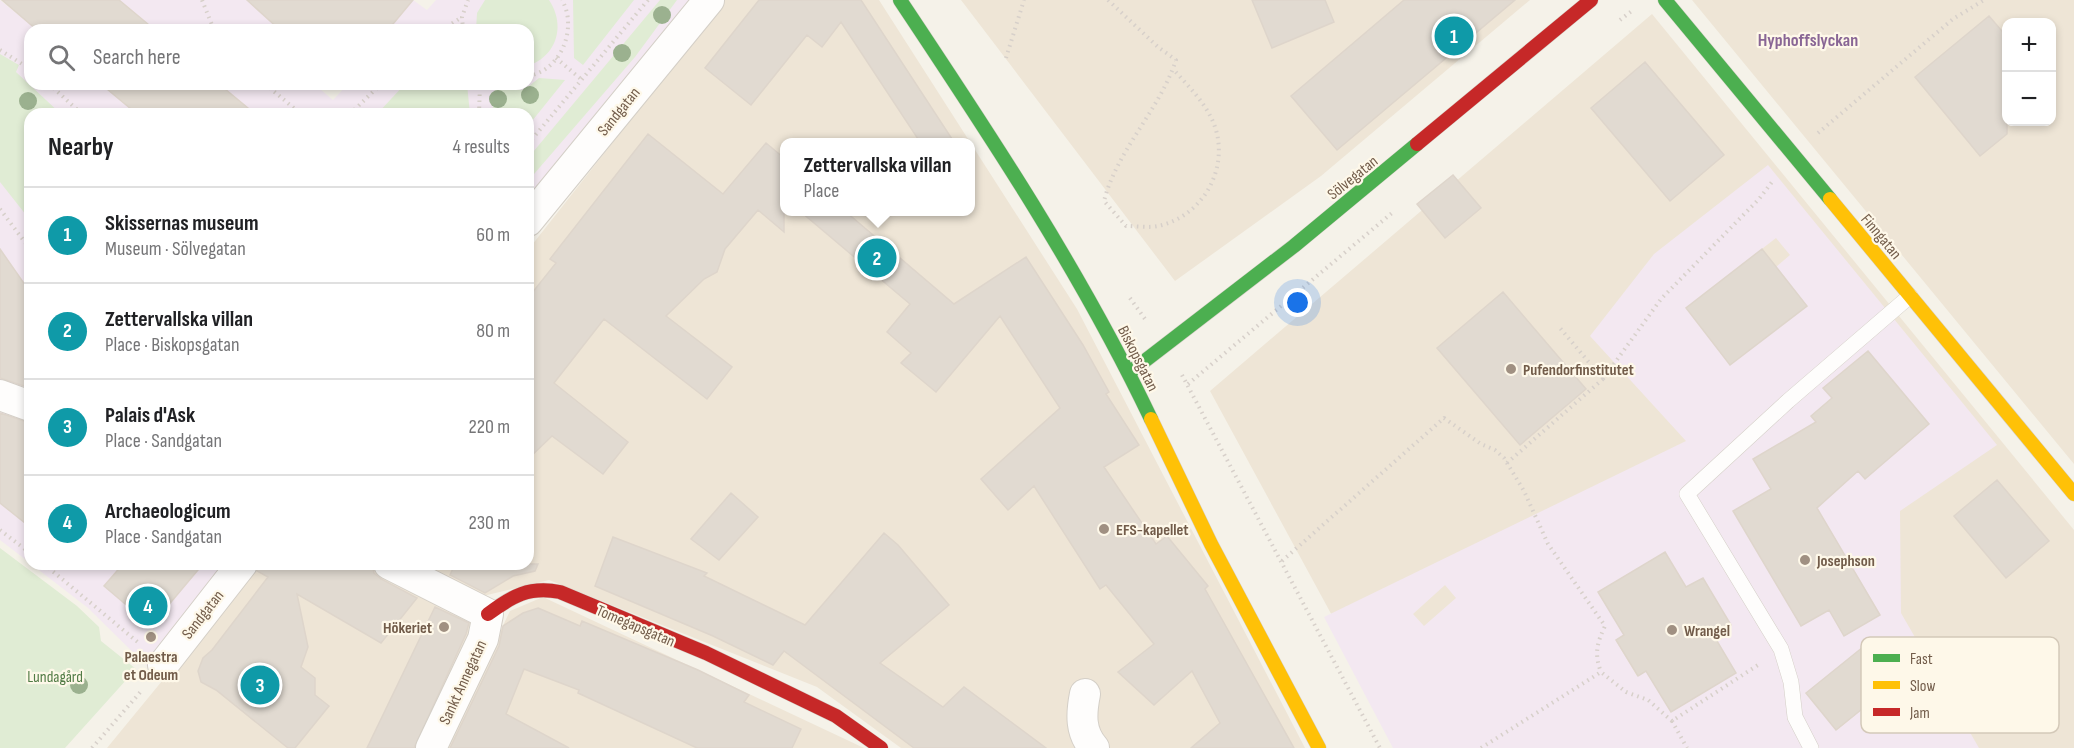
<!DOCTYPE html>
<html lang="en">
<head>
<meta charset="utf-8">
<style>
	:root { --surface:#fff; --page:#f6f6f6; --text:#202124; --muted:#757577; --line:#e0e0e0; --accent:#2563eb }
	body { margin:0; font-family:"Sofia Sans Condensed",sans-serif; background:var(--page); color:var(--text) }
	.controls { position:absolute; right:18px; top:18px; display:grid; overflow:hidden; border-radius:12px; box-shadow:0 3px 9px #0003 }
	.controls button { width:54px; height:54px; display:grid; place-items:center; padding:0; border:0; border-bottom:2px solid var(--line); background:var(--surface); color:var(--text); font:30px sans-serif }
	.you { position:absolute; left:1298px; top:303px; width:21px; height:21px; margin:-15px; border:4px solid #fff; border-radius:50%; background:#1a73e8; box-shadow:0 0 0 9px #1a73e833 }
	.badge { display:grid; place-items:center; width:39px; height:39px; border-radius:50%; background:var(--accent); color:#fff; font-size:20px; font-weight:700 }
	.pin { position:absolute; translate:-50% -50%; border:3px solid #fff; box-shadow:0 2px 6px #0006 }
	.popup { position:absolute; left:780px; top:138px; width:195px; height:78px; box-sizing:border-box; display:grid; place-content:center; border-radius:12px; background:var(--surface); filter:drop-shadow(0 2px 4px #0005); font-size:20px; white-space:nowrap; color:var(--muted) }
	.popup b { font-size:22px; color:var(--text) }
	.popup::after { content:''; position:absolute; left:50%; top:100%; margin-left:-12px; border:12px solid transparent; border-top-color:var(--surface) }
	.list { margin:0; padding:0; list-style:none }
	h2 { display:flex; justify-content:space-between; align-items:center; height:78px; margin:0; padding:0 24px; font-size:26px }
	h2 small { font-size:20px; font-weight:400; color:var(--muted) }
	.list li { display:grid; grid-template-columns:39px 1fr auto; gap:18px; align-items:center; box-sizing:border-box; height:96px; padding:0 24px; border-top:2px solid var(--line) }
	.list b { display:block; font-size:22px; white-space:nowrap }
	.list p { margin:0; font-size:20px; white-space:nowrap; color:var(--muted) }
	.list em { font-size:20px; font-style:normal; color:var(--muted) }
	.icon { flex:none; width:33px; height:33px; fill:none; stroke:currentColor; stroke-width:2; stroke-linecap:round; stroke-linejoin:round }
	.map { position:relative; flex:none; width:2074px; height:748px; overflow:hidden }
	.search { position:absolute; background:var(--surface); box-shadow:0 3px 9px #0003; left:24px; top:24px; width:510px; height:66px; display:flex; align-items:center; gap:15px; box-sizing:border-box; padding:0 21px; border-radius:18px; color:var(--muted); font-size:22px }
	.panel { position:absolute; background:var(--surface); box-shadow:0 3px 9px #0003; left:24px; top:108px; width:510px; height:462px; border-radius:18px }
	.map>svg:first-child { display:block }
</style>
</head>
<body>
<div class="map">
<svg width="2074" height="748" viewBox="0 0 2074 748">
	<rect width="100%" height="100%" fill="#f5f2e9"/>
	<path fill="#eee5d6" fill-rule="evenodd" d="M 725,0 L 879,0 L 1077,309 L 1305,748 L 901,748 L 817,687 L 549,580 L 483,596 L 410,564 L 528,564 L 528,250 ZM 784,142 L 970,142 L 970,212 L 784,212 Z
		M 961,0 L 1530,0 L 1321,176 L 1175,281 Z
		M 1692,0 L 2074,0 L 2074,464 ZM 2006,22 L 2052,22 L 2052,122 L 2006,122 Z
		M 1652,14 L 2074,530 L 2074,748 L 1404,748 L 1210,391 Z
		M 258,564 L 377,564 L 473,617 L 474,636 L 420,748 L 107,748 Z
		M 543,597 L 864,748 L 444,748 L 510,611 Z"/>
	<path fill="#f3e8f1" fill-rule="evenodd" d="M 0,0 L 37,30 L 30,30 L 30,84 L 101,84 L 137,114 L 30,114 L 30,292 L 0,249 Z
		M 119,0 L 247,0 L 274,24 L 268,30 L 155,30 Z
		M 413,0 L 427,10 L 436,0 L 709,0 L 528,221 L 528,114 L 255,114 L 219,84 L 314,84 L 333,100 L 348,84 L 528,84 L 528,30 L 388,30 Z
		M 1768,165 L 1997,445 L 1900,511 L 1901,613 L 1979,748 L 1393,748 L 1324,617 L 1686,441 L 1590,336 L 1654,254 ZM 1776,238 L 1790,255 L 1776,267 L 1806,306 L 1730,365 L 1686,308 ZM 1868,351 L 1929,424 L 1865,478 L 1811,416 L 1832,398 L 1824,388 ZM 1779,444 L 1880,614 L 1845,636 L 1829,610 L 1801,626 L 1733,511 L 1771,489 ZM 1665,552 L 1686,587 L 1703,578 L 1731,625 L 1714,636 L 1736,673 L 1671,712 L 1646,671 L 1637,676 L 1616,641 L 1624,635 L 1598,592 ZM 1445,585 L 1456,598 L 1424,626 L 1413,614 ZM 1868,644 L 1898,680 L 1837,730 L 1807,694 Z
		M 0,370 L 30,381 L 30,563 L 0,540 Z
		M 31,564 L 242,564 L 155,674 L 88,608 Z"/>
	<path fill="#e0ecd4" d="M 485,0 L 549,0 C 566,25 557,56 528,66 L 528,30 L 476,30 L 477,13 Z
		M 573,0 L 634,0 L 583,65 L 574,58 Z
		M 660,0 L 677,0 L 635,57 L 528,181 L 528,158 Z
		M 0,54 L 19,65 L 16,72 L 61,114 L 69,114 L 30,114 L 30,220 L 0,182 Z
		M 539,78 L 565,80 L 528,126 L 528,114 L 492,114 L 495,89 L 524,90 Z
		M 405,84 L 467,84 L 470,114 L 377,114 Z
		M 0,548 L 77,606 L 99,627 L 101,641 L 136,669 L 65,748 L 0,748 Z"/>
	<path fill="#e1dad1" stroke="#ded5cb" stroke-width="1.5" d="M 2,0 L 119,0 L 155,30 L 37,30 Z
		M 247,0 L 413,0 L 388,30 L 280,30 Z
		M 759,0 L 861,0 L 954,142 L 920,142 L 841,22 L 822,47 L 807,35 L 751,105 L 705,68 Z
		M 1252,0 L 1325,0 L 1334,22 L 1272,48 Z
		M 1404,0 L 1515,0 L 1337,150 L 1291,96 Z
		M 1989,16 L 2007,37 L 2007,134 L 1980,156 L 1915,77 Z
		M 1645,62 L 1724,155 L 1670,201 L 1591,108 Z
		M 101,84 L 219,84 L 255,114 L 137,114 Z
		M 648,134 L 723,194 L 766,143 L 784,158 L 784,232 L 758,210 L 725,249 L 717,272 L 704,279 L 666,316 L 732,367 L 707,399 L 604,319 L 554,383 L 628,442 L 603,474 L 552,436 L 528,459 L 528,298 L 556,263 L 550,259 Z
		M 1453,175 L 1481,208 L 1445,238 L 1417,204 Z
		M 801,212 L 846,212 L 954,304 L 1026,257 L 1083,345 L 1109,392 L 1106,394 L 1139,445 L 1104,467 L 1156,544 L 1167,536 L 1208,586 L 1205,589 L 1294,748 L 1191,748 L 1220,723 L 1192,671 L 1154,705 L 1118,672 L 1154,644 L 1106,585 L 1100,589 L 1034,486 L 1008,510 L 981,479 L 1060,408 L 1000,316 L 936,392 L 901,363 L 911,353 L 887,332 L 910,304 Z
		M 0,249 L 30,292 L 30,388 L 0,378 Z
		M 1762,249 L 1807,306 L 1730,365 L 1686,308 Z
		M 1503,292 L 1586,389 L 1520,445 L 1437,348 Z
		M 1868,351 L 1929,424 L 1865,479 L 1858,471 L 1817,508 L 1880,615 L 1844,636 L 1829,610 L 1801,626 L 1733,511 L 1771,489 L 1753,459 L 1816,422 L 1811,416 L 1832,398 L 1823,388 Z
		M 0,413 L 30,423 L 30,527 L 0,503 Z
		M 1997,480 L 2049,541 L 2006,578 L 1954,516 Z
		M 731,493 L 758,517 L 719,560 L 691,539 Z
		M 884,533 L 898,545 L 949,605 L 880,663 L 943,707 L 964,687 L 1046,748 L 914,748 L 784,651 L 773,665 L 713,636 L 595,586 L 613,537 L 707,573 L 704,576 L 805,625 Z
		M 1665,552 L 1686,587 L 1703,578 L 1731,625 L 1714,636 L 1736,673 L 1671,712 L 1646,671 L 1638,676 L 1616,640 L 1624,635 L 1598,592 Z
		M 123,564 L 203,564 L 151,626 L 104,586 Z
		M 259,564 L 372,564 L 374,573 L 381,579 L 417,598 L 381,643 L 297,594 L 308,647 L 301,667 L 315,678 L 315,695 L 329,706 L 295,748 L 288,748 L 216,690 L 201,682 L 198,671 L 203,658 L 212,650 L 268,577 L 257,571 Z
		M 455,564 L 538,564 L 535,571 L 513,576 L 485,593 L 450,575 Z
		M 435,607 L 469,623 L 466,634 L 414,748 L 367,748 Z
		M 538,608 L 580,626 L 582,621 L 698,670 L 749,695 L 744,702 L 801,729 L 792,748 L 697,748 L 578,693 L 579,690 L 524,669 L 506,714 L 569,748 L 450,748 L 499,646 L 503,626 L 523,613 Z
		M 1868,643 L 1898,680 L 1836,730 L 1806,693 Z"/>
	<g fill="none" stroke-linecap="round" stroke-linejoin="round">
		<defs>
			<path id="lane" d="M 1811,748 L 1795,717 L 1791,682 L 1781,649 L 1687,494 L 1788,401 L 1910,296"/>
			<path id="street" d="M 528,221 L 709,0
				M 0,395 L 30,406
				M 389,564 L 488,614 L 483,639 L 431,748
				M 163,665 L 242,564
				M 1085,694 C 1081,714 1080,732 1094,748"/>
			<path id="fast" d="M 900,0 C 990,135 1081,272 1151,419
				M 1665,0 L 1830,199
				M 1129,373 L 1294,246 L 1417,144"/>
			<path id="slow" d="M 1830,199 L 2074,494
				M 1151,419 L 1211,544 L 1319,748"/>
			<path id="jam" d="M 1417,144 L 1591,0
				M 488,614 C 512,596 529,586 560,592 L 706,653 L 836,716 L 881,748"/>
		</defs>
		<use href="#lane" stroke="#d4cfc7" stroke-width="16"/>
		<use href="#street" stroke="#d4cfc7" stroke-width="32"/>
		<use href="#fast" stroke="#d5cfc7" stroke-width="15"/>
		<use href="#slow" stroke="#d5cfc7" stroke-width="15"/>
		<use href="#jam" stroke="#d5cfc7" stroke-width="15"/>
		<path stroke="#d7d0ca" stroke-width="4" stroke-dasharray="1.5 4.5" stroke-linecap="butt" d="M 202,0 L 214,30
			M 1108,0 L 1158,47 L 1176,60 C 1159,111 1117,150 1104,201 L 1126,226 C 1136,226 1149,228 1158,226 C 1201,217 1228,172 1216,130 C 1209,106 1189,87 1173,69
			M 1620,20 L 1633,10
			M 442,30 L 462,17
			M 463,30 L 462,17 L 468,0
			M 0,50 L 30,69
			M 556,58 L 582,80
			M 1006,58 L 1024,0
			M 528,76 C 561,71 578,28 562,0
			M 49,84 L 82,114
			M 265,84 L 301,114
			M 350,114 L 381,84
			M 479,114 L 480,84
			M 1818,133 L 1953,19 L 1984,0
			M 528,144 L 648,0
			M 0,209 L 30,249
			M 1130,298 L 1145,319
			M 1182,375 L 1380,748
			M 1603,379 L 1661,299 L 1759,199 L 1772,182
			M 1188,384 L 1392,213
			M 1507,463 L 1603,379 L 1560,328
			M 0,530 L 30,553
			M 1282,561 L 1444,418 L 1481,444 L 1495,450 L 1504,458 L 1524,491 L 1548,544 L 1605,626 C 1597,643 1594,654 1601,672
			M 44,564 L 140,644
			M 1672,721 L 1687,748
			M 92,748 L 143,689
			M 1481,748 L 1601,672 L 1626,692 L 1648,700 L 1672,721 L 1761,663"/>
		<use href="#lane" stroke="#fefdfc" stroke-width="15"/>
		<use href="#street" stroke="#fefdfc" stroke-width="30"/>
		<use href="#fast" stroke="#4caf50" stroke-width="14"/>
		<use href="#slow" stroke="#ffc107" stroke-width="14"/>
		<use href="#jam" stroke="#c62828" stroke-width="14"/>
	</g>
	<g fill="#9bb18f">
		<circle cx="662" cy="15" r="9"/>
		<circle cx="622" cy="53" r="9"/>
		<circle cx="530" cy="95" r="9"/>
		<circle cx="498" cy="99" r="9"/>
		<circle cx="28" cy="101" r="9"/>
		<circle cx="79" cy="685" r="9"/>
	</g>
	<g fill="#a09082" stroke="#fef8e9" stroke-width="2">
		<circle cx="1511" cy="369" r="6"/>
		<circle cx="1104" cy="529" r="6"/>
		<circle cx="1805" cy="560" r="6"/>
		<circle cx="444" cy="627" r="6"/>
		<circle cx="1672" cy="630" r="6"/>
		<circle cx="151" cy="637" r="6"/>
	</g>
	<g text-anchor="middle" stroke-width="4.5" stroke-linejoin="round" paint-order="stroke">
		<g font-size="16" fill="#725c4a" stroke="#fef8e9">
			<text transform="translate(618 111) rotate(-51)" y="6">Sandgatan</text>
			<text transform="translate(1352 177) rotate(-39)" y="6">Sölvegatan</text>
			<text transform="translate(1882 236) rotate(50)" y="6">Finngatan</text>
			<text transform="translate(1139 358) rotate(63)" y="6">Biskopsgatan</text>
			<text transform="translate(202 614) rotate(-52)" y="6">Sandgatan</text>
			<text transform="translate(636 625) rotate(23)" y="6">Tomegapsgatan</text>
			<text transform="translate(462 682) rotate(-65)" y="6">Sankt Annegatan</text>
		</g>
		<g font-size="16" font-weight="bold" fill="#725c4a" stroke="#fef8e9" text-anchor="start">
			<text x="1523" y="375">Pufendorfinstitutet</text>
			<text x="1116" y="535">EFS-kapellet</text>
			<text x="1817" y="566">Josephson</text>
			<text x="432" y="633" text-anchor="end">Hökeriet</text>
			<text x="1684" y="636">Wrangel</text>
			<text x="151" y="662" text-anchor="middle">Palaestra<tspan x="151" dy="18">et Odeum</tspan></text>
		</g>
		<g font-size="16" fill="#527c46" stroke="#fef8e9">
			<text x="55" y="682">Lundagård</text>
		</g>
		<g font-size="18" font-weight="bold" fill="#896695" stroke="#fef8e9">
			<text x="1808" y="46">Hyphoffslyckan</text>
		</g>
	</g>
	<rect x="1861" y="637" width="198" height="96" rx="9" fill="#fef8e9" stroke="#d4c9b9" stroke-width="1.5"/>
	<rect x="1873" y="654" width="27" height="8" fill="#4caf50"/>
	<rect x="1873" y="681" width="27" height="8" fill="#ffc107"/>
	<rect x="1873" y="708" width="27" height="8" fill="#c62828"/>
	<g font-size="16" fill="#725c4a">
		<text x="1910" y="664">Fast</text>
		<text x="1910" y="691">Slow</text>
		<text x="1910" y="718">Jam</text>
	</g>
</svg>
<div class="controls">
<button>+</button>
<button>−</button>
</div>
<div class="you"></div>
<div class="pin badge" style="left:1454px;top:36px;background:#0f9aa8">1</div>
<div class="pin badge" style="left:877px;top:258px;background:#0f9aa8">2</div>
<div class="popup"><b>Zettervallska villan</b>Place</div>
<div class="pin badge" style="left:260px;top:685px;background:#0f9aa8">3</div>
<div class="pin badge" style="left:148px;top:606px;background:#0f9aa8">4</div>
<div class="search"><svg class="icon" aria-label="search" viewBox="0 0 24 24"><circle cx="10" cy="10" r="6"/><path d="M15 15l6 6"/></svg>Search here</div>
<section class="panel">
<h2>Nearby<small>4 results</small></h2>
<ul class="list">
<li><span class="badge" style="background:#0f9aa8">1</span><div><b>Skissernas museum</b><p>Museum · Sölvegatan</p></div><em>60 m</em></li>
<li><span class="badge" style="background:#0f9aa8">2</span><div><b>Zettervallska villan</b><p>Place · Biskopsgatan</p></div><em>80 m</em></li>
<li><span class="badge" style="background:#0f9aa8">3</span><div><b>Palais d'Ask</b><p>Place · Sandgatan</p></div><em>220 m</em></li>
<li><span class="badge" style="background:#0f9aa8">4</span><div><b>Archaeologicum</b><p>Place · Sandgatan</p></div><em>230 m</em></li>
</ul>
</section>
</div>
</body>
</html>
